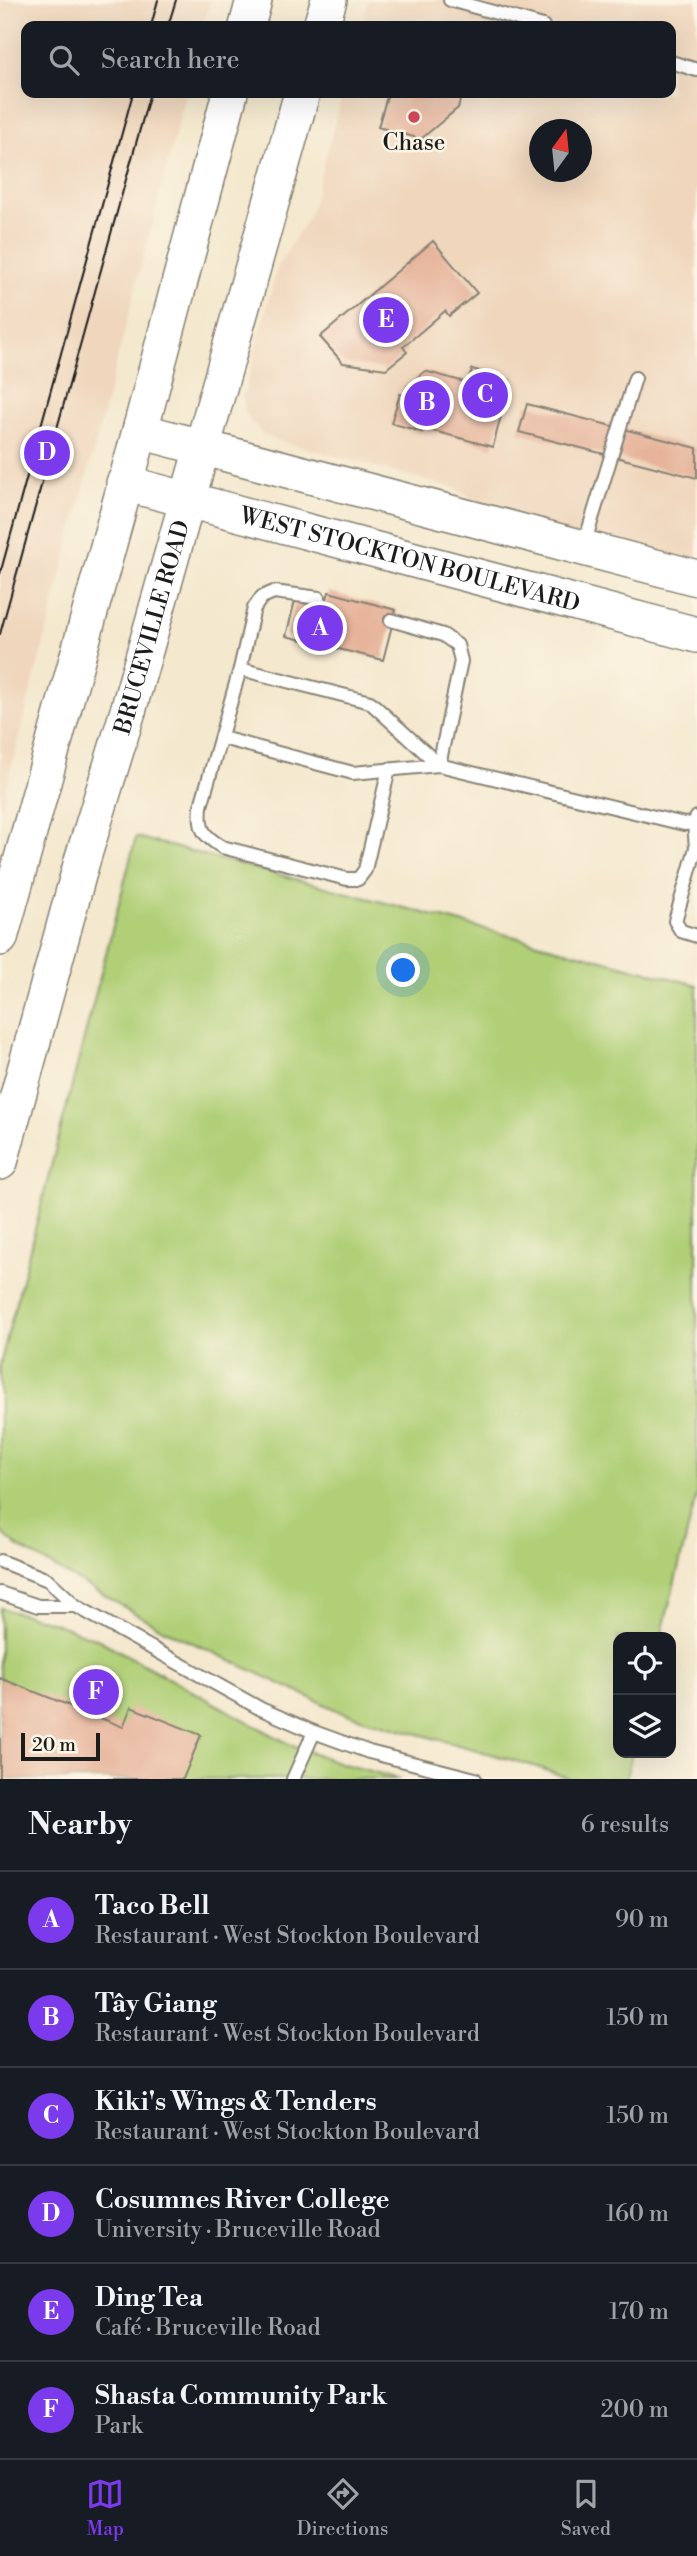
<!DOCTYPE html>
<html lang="en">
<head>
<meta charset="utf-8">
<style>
	:root { --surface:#171b24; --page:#242831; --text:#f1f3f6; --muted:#9ea1a6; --line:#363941; --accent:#7c3aed }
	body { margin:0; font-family:"Libre Bodoni",serif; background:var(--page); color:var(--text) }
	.controls { position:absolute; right:21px; bottom:21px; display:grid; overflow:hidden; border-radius:14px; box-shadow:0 7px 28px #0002 }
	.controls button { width:63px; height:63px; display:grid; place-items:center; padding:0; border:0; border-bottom:2px solid var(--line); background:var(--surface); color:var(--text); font:35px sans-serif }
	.compass { position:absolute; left:529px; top:119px; width:63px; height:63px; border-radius:50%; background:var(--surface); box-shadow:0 7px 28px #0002; rotate:15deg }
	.scale { position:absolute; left:21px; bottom:18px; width:79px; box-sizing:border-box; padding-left:7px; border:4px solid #1c1c1c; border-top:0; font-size:19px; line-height:24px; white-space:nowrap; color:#1c1c1c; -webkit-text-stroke:5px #fcf5e5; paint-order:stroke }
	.you { position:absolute; left:404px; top:971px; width:24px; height:24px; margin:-18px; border:5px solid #fff; border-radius:50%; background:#1a73e8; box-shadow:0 0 0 10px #1a73e833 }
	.badge { display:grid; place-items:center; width:46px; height:46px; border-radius:50%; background:var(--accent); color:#fff; font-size:23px; font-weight:700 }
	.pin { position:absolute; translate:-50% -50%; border:4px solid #fff; box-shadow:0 2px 7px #0006 }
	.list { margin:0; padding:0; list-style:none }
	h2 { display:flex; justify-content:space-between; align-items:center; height:91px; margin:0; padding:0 28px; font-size:30px }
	h2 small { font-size:23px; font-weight:400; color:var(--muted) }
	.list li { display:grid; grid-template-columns:46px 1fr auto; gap:21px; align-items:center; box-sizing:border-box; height:98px; padding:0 28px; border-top:2px solid var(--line) }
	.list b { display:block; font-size:26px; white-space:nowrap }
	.list p { margin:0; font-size:23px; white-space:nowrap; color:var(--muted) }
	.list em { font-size:23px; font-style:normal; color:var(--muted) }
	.icon { flex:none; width:38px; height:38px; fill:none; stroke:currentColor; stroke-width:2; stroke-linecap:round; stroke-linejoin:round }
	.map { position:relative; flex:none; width:697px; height:1779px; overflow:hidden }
	.search { position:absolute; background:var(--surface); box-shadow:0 7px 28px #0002; left:21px; right:21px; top:21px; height:77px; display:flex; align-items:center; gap:18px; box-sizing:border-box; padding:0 24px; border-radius:14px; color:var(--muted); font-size:26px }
	.sheet { height:679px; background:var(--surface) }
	nav { display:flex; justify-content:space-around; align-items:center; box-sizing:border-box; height:98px; border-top:2px solid var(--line); background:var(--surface); font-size:19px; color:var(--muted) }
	nav a { display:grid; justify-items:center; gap:4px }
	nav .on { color:var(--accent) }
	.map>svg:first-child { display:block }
</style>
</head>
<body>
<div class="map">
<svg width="697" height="1779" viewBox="0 0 697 1779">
	<rect width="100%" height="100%" fill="#fcf5e5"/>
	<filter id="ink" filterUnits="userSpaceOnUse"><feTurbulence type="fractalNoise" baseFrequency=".0143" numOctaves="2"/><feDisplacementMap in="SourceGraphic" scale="14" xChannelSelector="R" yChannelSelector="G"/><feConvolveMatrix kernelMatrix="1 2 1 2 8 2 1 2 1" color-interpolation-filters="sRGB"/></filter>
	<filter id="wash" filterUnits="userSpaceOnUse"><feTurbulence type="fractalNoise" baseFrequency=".00686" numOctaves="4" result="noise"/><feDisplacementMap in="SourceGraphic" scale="28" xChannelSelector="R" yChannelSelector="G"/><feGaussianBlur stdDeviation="1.57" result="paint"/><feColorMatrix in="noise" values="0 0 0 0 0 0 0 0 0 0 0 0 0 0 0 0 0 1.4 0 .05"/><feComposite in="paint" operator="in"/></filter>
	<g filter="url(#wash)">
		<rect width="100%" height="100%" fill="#f4e8ce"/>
		<path fill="#efd6bc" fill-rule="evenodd" d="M 0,0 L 210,0 L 203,26 L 26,26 L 26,93 L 186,93 L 0,812 Z
			M 369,0 L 697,0 L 697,568 L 501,517 L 457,489 L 276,440 L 264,435 L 252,423 L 245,412 L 243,398 L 277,268 L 310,214 L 343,93 L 671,93 L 671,26 L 361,26 ZM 540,130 L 582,130 L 582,172 L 540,172 Z"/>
		<path fill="#b0cf77" stroke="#66764a" stroke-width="2" d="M 136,837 L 697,985 L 697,1494 L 661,1637 L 618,1637 L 618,1753 L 632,1753 L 626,1779 L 571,1779 L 534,1766 L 343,1713 L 163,1629 L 17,1546 L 0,1531 L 0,1365 Z
			M 0,1608 L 52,1622 L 99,1640 L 287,1743 L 340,1763 L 400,1779 L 0,1779 Z"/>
		<g id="blocks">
			<path fill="#e6b39a" d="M 388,93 L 462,93 L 458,108 L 421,139 L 378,127 Z
				M 433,241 L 477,293 L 449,316 L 445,311 L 403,347 L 407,352 L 386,369 L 343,363 L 320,337 Z
				M 472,369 L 510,380 L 493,447 L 423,428 L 422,432 L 391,423 L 400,394 L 403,395 L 407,386 L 425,371 L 468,383 Z
				M 527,404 L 697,448 L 697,478 L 519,432 Z
				M 329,592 L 396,610 L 383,660 L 286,636 L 295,601 L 324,608 Z
				M 0,1678 L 123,1727 L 131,1707 L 201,1735 L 183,1779 L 0,1779 Z"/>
		</g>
	</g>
	<g filter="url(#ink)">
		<use href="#blocks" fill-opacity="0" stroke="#888275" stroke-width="2"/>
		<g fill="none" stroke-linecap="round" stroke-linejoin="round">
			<defs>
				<path id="lane" d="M 450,0 L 543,26
					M 671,62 L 697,70
					M 584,545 L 635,378
					M 319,598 L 274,592 L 262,597 L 254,608 L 240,669 L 201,806 C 199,829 202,835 222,847 L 347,879 L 358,879 L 365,870 L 389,769
					M 391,620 L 443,635 L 457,645 L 461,661 L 439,765
					M 240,669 L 370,702 L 439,765
					M 222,738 L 353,773 L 439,765 L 684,824 L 694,823 L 697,817
					M 694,823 L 696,848 L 675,921 L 681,931 L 697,936
					M 0,1561 L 48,1580 L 76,1606 L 261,1709 L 314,1732 L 369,1752 L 475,1779
					M 0,1593 L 38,1606 L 76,1606
					M 293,1779 L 314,1732"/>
				<g id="secondary">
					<path d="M 247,26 L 254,0"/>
					<path d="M 321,26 L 329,0"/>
					<path d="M 140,431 L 697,578"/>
					<path id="s1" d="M 124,483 L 697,635"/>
					<path d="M 0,938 L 140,431 L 230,93"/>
					<path id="s2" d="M 0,1162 L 82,861 L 128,711 L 302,93"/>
				</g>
			</defs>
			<use href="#lane" stroke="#888275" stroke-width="16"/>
			<use href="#secondary" stroke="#888275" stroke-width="38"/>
			<use href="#lane" stroke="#fff" stroke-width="12"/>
			<use href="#secondary" stroke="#fff" stroke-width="35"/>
			<path stroke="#1c1c1c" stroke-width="2" d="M 151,26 L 158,0
				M 168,26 L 176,0
				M 0,574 L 133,93
				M 0,634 L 150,93"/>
		</g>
	</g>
	<circle fill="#d1495b" stroke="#fcf5e5" stroke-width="2.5" cx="414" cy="117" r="7"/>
	<g text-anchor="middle" stroke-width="5" stroke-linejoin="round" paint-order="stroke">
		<g font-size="23" fill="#1c1c1c" stroke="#fcf5e5">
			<text x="414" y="150">Chase</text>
		</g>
		<g font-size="23" fill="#1c1c1c" stroke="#fcf5e5">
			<text dy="8" stroke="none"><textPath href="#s1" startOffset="296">WEST STOCKTON BOULEVARD</textPath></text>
			<text dy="8" stroke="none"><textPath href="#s2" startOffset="556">BRUCEVILLE ROAD</textPath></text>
		</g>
	</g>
</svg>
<div class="controls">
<button><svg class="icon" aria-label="locate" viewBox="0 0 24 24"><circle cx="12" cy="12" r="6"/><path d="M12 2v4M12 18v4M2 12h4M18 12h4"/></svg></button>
<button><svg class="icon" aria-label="layers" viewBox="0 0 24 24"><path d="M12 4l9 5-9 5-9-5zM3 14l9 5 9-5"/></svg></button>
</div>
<svg class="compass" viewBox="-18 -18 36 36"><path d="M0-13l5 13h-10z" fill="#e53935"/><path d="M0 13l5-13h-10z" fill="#9ea1a6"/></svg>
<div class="scale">20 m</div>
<div class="you"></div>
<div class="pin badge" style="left:320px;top:628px">A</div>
<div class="pin badge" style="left:427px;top:403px">B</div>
<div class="pin badge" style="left:485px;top:395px">C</div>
<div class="pin badge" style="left:47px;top:453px">D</div>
<div class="pin badge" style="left:386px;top:320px">E</div>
<div class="pin badge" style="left:96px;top:1692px">F</div>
<div class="search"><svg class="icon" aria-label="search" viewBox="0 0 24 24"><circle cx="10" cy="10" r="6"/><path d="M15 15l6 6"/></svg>Search here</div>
</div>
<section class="sheet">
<h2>Nearby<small>6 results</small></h2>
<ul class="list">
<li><span class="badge">A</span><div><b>Taco Bell</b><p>Restaurant · West Stockton Boulevard</p></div><em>90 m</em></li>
<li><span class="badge">B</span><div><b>Tây Giang</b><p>Restaurant · West Stockton Boulevard</p></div><em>150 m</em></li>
<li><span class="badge">C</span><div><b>Kiki's Wings &amp; Tenders</b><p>Restaurant · West Stockton Boulevard</p></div><em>150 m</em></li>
<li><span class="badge">D</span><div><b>Cosumnes River College</b><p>University · Bruceville Road</p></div><em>160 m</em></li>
<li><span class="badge">E</span><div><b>Ding Tea</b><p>Café · Bruceville Road</p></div><em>170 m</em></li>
<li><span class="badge">F</span><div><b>Shasta Community Park</b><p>Park</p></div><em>200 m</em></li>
</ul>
</section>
<nav>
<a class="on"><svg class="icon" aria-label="map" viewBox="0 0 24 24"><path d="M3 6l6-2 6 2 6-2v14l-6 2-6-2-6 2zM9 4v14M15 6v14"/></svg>Map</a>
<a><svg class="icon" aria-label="directions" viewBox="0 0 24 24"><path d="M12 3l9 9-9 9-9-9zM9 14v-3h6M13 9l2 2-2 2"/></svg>Directions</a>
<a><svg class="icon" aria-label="saved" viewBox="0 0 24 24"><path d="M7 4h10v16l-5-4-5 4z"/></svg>Saved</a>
</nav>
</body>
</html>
